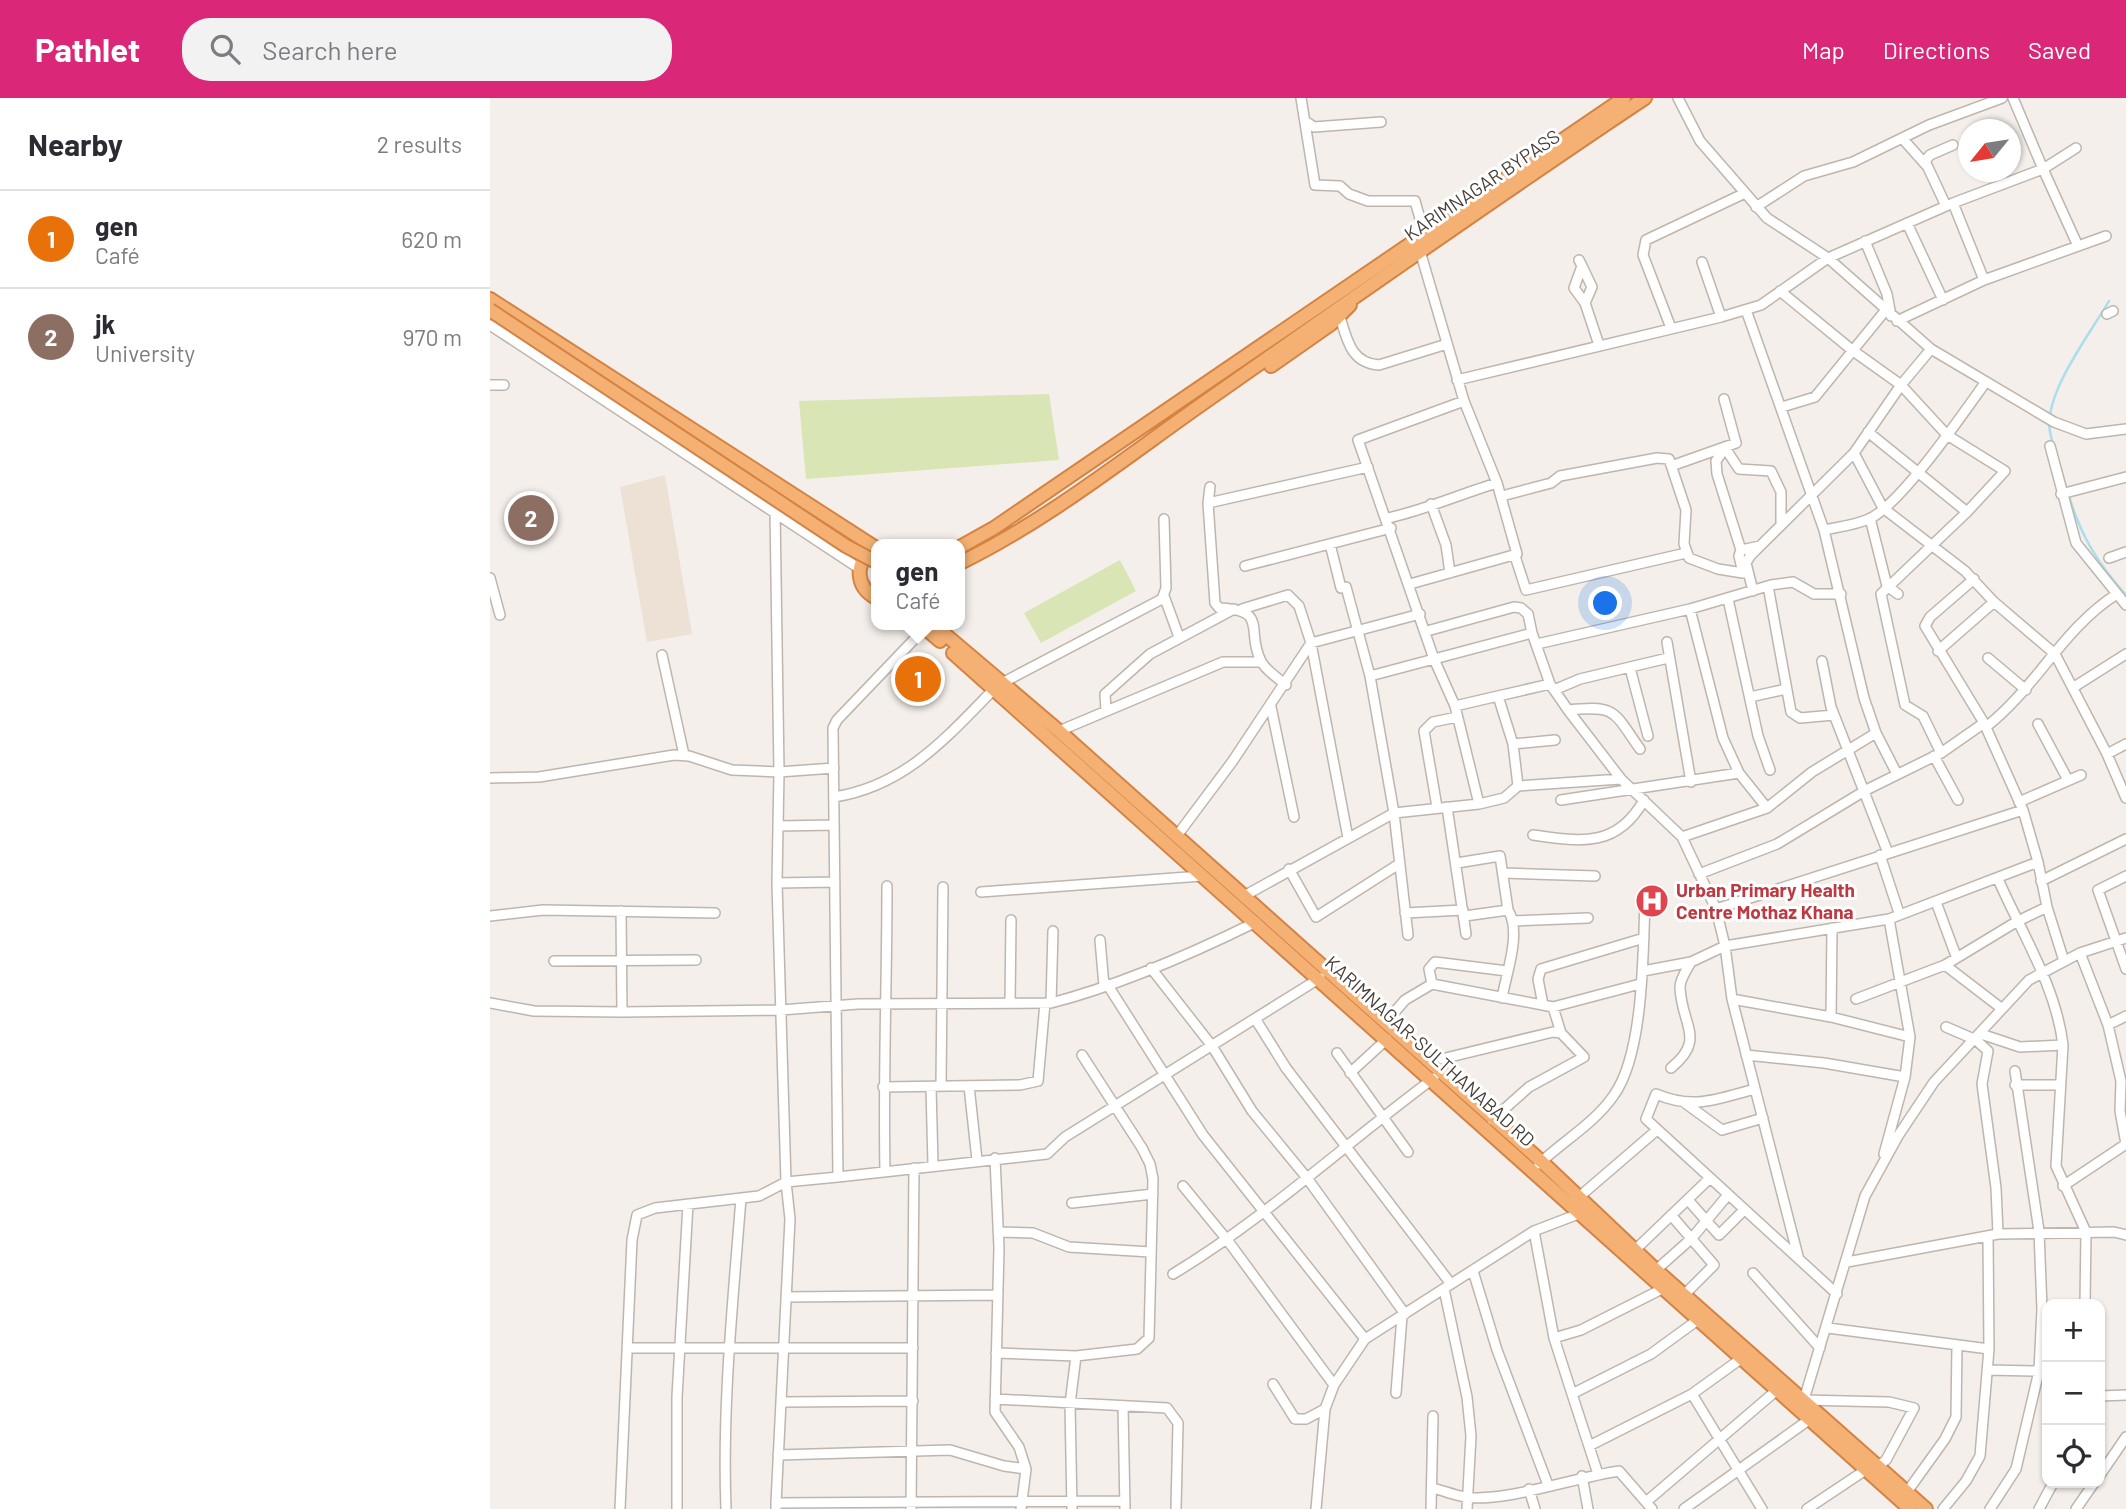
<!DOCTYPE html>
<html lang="en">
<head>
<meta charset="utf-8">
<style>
	:root { --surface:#fff; --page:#f2f2f3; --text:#2b2b33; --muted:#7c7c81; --line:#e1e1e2; --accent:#db2777 }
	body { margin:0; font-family:Barlow,sans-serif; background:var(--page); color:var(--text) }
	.controls { position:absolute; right:21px; bottom:21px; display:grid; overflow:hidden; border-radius:14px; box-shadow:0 2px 5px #0004 }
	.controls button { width:63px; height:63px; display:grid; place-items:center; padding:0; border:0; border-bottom:2px solid var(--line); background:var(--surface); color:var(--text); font:35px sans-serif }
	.compass { position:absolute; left:1468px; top:21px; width:63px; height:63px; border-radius:50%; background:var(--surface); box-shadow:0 2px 5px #0004; rotate:240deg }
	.you { position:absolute; left:1116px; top:506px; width:24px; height:24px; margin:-18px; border:5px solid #fff; border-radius:50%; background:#1a73e8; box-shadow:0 0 0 10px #1a73e833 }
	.badge { display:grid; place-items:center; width:46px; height:46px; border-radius:50%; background:var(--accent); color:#fff; font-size:23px; font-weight:700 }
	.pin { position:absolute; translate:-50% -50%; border:4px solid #fff; box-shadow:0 2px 7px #0006 }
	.popup { position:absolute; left:381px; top:441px; width:94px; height:91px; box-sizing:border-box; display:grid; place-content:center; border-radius:14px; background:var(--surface); filter:drop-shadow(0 2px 5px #0005); font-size:23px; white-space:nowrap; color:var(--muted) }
	.popup b { font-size:26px; color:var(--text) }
	.popup::after { content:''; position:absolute; left:50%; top:100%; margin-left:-14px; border:14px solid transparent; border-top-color:var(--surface) }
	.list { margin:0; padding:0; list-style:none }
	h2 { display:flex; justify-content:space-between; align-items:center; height:91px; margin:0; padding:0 28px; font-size:30px }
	h2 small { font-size:23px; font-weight:400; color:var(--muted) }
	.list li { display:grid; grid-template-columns:46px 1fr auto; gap:21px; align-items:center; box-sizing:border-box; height:98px; padding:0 28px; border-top:2px solid var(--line) }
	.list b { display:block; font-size:26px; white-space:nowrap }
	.list p { margin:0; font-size:23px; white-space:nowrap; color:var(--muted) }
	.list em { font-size:23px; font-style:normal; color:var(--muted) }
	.icon { flex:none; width:38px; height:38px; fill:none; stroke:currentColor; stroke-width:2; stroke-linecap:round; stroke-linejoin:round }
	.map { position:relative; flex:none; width:1636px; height:1411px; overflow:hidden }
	header { display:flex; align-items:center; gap:42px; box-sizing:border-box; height:98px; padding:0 35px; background:var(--accent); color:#fff }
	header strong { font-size:33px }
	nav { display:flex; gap:38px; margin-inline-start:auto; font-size:24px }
	.search { width:490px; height:63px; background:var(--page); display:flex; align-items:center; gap:18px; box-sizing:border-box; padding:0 24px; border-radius:28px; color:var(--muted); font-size:26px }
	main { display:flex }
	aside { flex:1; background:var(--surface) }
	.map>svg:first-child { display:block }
</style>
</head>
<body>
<header>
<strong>Pathlet</strong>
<div class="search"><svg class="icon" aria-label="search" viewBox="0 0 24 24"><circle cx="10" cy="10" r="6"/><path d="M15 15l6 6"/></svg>Search here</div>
<nav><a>Map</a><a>Directions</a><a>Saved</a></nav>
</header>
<main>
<aside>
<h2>Nearby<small>2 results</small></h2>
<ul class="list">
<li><span class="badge" style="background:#e8710a">1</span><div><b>gen</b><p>Café</p></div><em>620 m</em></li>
<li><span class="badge" style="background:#8d6e63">2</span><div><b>jk</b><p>University</p></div><em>970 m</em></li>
</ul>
</aside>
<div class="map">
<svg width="1636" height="1411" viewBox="0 0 1636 1411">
	<rect width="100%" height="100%" fill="#f4efea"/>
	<path fill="#ece1d4" d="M 175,377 L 202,536 L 157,544 L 130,389 Z"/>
	<path fill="#d9e5b5" d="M 559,296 L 569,362 L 316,381 L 309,303 Z
		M 630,462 L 646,493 L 551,545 L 534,515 Z"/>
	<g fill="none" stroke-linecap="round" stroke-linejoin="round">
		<path stroke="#aadeec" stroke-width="2.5" d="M 1577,392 C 1572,373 1564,354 1560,334 C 1553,296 1600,236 1619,203
			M 1579,398 C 1591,438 1608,466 1636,497"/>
		<defs>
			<path id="minor" d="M 811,0 L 825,87 L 850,88 L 859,96 L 878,103 L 925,103 L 931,124 L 923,142
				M 1188,0 L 1210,43 L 1277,120 L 1338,160 L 1441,251 L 1564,324 L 1596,336 L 1636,331
				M 815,23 L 824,29 L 891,24
				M 1412,40 L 1436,67
				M 1586,50 L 1553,71 L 1588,148
				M 1456,108 L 1435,63 L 1440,57 L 1463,47
				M 1266,109 L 1314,78 L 1363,64 L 1439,27 L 1512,0
				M 1417,125 L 1453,202
				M 1375,143 L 1397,196 L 1401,218
				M 930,153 L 974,303 L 868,342 L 944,561 L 965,608 L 1008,598
				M 1089,162 L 1092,168 L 1084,190 L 1095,205 L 1102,189 L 1092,168
				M 1212,164 L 1231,219 L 1271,207 L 1338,160 L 1463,105
				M 1494,182 L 1616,138
				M 1290,193 L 1362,252 L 1411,287 L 1457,337 L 1515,373 L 1477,414
				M 1095,205 L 1109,247
				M 1256,212 L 1334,432 L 1374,600 L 1386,635
				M 1617,216 L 1623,213
				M 850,219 C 857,242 861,265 889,267 L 957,246
				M 1407,223 L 1494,182 L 1463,105 L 1553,71 L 1523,0
				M 0,227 L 370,471
				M 1181,230 L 1153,157 L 1156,142 L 1253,96
				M 967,282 L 1231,219
				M 0,287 L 14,287
				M 1292,309 L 1325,299 L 1395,213
				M 1378,334 L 1477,414 L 1391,496 L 1415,607 L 1433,618 L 1451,655
				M 1560,348 L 1586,445 L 1636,507
				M 1364,355 L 1393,410 L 1475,473 L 1504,504 L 1565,556 L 1617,656 L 1636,700
				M 1184,367 L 1246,345 L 1234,301
				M 720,389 L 718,405 L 725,505 L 729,510 C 780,512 755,533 771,563 C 775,572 788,580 796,587
				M 1571,396 L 1636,379
				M 1012,398 L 1061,385 L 1070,378 L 1167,360 L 1179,361 L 1196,412 L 1194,446 L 1199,460 L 1228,471 L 1253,475 L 1249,458 L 1251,452 L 1270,448
				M 718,405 L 878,369
				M 941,406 L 956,447 L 960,475
				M 898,420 C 935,412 970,396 1007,385
				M 1380,420 L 1397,488 L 1408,496
				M 1334,432 C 1348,429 1367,427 1381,420 C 1413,403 1472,317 1495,285
				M 840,446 L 851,490
				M 1251,452 L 1227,376 L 1226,363 L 1235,350 L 1249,371 L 1281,373 L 1291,394 L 1291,427
				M 1025,458 L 1036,492 L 1196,455
				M 1619,460 L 1636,454
				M 755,468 L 901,430
				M 0,480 L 10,517
				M 1484,481 L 1440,519 L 1435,528 L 1494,625 L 1533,712 L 1548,764
				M 920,486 L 1027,456 L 1007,385 L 974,303
				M 1278,488 L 1301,614 L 1310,620 L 1344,617
				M 856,489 L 880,578
				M 1263,493 L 1256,465 L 1260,458 L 1364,355 L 1411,287 L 1441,251
				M 674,498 L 689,539
				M 1238,501 L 1268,638 L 1280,672
				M 752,511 L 798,497 L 809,508 L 821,545 L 930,516
				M 1200,511 L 1233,640 L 1249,675
				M 937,533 L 1024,509 L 1031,510 L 1038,516 L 1042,535
				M 1177,544 L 1201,684
				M 1047,546 L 1200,511 L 1281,487 L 1303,484 L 1324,496 L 1351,496
				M 1448,553 L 1504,504
				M 172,557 L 194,657
				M 1498,560 L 1536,592
				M 1332,563 L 1341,609 L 1398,755
				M 1140,570 L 1158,638
				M 512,585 L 672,501 L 676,490 L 674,421
				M 1060,586 L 1008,598 L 1023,646 L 1065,642
				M 1584,589 L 1636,556
				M 1064,592 L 1090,581 L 1178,560
				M 1260,599 L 1296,591
				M 781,609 L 804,719
				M 1078,612 C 1127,607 1123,613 1150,651
				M 616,613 L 615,596 L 660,556 L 744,511
				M 1548,626 L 1578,682
				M 1496,629 C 1546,590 1574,529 1627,496
				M 569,633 L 733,564 L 771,564
				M 1617,656 L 1636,646
				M 1444,658 L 1468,702
				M 0,680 L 49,679 L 184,657 L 199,658 L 242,672 L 289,674 L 285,413
				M 1028,688 L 1131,681
				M 344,699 C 415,688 456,640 504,591
				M 1071,702 L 1249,675 L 1277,710
				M 1529,704 L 1591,677
				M 989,706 L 1014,700 L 1028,688 L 1023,646
				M 947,709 L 934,633 L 943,624 L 967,619
				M 957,709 L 976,836
				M 288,728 L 344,727
				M 1043,737 C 1091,744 1127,750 1154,702
				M 686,739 L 742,664 L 821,545 L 858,740
				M 1192,739 L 1277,710 L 1322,674 L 1386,635 L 1407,676
				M 1390,757 L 1409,815
				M 967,765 L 1010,758 L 1018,812 L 975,818
				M 799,771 L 826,819 L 909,766
				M 1013,775 L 1105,778
				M 1209,776 L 1287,746 L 1376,692 L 1451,655 L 1494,625
				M 1636,778 L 1608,792 L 1636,871
				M 1508,781 C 1531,834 1566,888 1573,947 L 1530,949 L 1491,936 L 1486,942 L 1498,953 L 1492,986 L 1506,1090 L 1508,1136
				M 1551,783 L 1636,741
				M 287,785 L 345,784
				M 491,794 L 712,778
				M 754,798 L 904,715 L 880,578 L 1042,535 L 1060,586 L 1078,612 L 1131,681 L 1192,739 L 1226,811 L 1235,848 L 1399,821 L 1548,764 L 1557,809 L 1574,863
				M 1446,804 L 1466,858
				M 1226,811 L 1533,712
				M 131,813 L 132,914
				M 915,815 L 973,812
				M 0,818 L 53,812 L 225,815
				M 1022,823 L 1098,820
				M 918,837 L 904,715 L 989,706 L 965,608
				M 610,842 L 614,888
				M 1590,855 L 1618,927
				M 64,863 L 206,862
				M 1455,867 L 1511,910
				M 661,870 L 722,948 L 762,1013 L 817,1080 L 915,1216
				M 1153,873 L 1201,864 L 1235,848 L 1242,901
				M 617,886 L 713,1037 L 875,1241
				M 942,886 L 939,871 L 945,864 L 1017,873
				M 1012,900 C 1016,876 1032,834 1018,812
				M 1366,901 L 1455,867 L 1526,824 L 1557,809
				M 0,905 L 44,913 L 132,914 L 291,912 L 368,906 L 561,905 C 631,887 701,856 766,824
				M 520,905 L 521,822
				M 561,905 L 563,833
				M 1053,907 L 1048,881 L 1051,871 L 1154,840
				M 1063,909 L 1071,935
				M 1341,919 L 1420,939
				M 766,922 L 796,970 L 961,1186
				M 895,925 L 915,902 L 942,886 L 1063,909 L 1150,886
				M 1456,929 L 1486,942
				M 1573,947 L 1566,1068 L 1596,1134 L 1595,1206
				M 847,955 L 918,1054
				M 1256,957 L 1334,965 L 1415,979
				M 939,964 L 1063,934 L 1071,935 L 1094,959 L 1039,989 L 1002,1022
				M 1181,970 C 1217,941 1191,927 1190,889 C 1190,881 1197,871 1201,864
				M 860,975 L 897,941
				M 1525,987 L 1570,987
				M 451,988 L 453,789
				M 479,988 L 487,1062
				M 393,989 L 530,987 L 548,983 L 555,905
				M 441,989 L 443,1067
				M 1265,991 C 1227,1001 1204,1012 1166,996 L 1156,1021 L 1347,1196
				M 1195,1005 L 1232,1032 L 1273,1020
				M 1394,1056 L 1415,979 L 1420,939 L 1399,821
				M 505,1060 L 509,1150 L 505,1314 L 529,1349 L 536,1371 L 531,1411
				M 1049,1066 C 1073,1043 1105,1025 1124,997 C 1154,955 1153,853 1155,802
				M 395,1073 C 393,978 397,883 397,788
				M 348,1079 L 557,1056 L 575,1039 L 830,880
				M 693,1088 L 738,1143 L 844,1287
				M 1573,1088 L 1636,1046 L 1630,1013 L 1631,983 L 1618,927 L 1636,918
				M 1089,1099 L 1167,1032
				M 1198,1102 L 1229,1137 L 1254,1112
				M 582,1105 L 663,1096
				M 1181,1117 L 1224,1167 L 1195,1196
				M 1044,1133 L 1064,1240 L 1082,1296
				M 508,1134 L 543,1135 L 579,1149 L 660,1154
				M 1498,1139 L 1499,1251
				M 1145,1152 L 1219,1081
				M 1308,1158 L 1242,901 L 1341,919 L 1342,830
				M 1357,1164 L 1508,1136 L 1624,1134 L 1636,1137
				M 1166,1172 L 1202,1140 L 1237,1098
				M 983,1173 L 1007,1252 L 1058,1387
				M 1263,1175 L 1330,1250
				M 683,1176 C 776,1120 856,1045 944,980
				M 954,1191 L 977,1299 L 981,1338 L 977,1411
				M 296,1199 L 508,1197
				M 1338,1230 L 1499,1251 L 1490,1358 L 1476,1383 L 1453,1411
				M 1064,1240 L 1091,1232 L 1174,1190
				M 139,1250 L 423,1250
				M 506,1255 L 586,1258
				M 1497,1272 L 1549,1273
				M 783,1286 L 805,1321 L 816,1321 L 835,1311
				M 906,1295 L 912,1218
				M 1202,1296 L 1252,1260
				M 1610,1298 L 1636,1297
				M 505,1301 L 677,1310 L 688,1325 L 686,1411
				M 1313,1302 L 1399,1304 L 1424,1310 L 1396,1362 L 1388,1368
				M 292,1304 L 423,1303
				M 1313,1305 L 1375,1098 L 1408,1038 L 1444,984 L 1539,882 L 1590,855 L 1636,840
				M 633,1308 L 635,1411
				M 1099,1348 L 1202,1296 L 1272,1411
				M 288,1357 L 460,1352 L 514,1368 L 536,1371
				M 1108,1376 L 1082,1296 L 1161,1256 L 1209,1221
				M 1610,1377 L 1636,1339
				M 1092,1378 L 1098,1411
				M 943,1390 C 954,1393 964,1397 975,1399 C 1014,1405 1086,1379 1129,1373 L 1162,1411
				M 1039,1391 L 1045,1411
				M 1417,1394 L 1455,1341 L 1466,1319 L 1467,1247
				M 1156,1404 L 1287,1292
				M 286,1405 L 300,1121 L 296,1084 L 287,785 L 289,674 L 344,670
				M 130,1411 L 142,1142 L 147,1117 L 165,1110 L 269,1098 L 296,1084 L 348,1079 L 343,630 L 347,622 L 435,530
				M 187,1411 L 187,1299 L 198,1106
				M 236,1411 C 232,1307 243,1203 251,1100
				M 286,1411 L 286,1405 L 635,1403
				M 421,1411 L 424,1070
				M 582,1411 L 580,1306 L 586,1258 L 647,1251 L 659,1240 L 663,1081 L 660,1066 L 652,1050 L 592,957
				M 826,1411 L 835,1311 L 844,1287 L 875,1241 L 1044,1133 L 1091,1115
				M 941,1411 L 943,1318
				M 1194,1411 L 1320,1321
				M 1317,1411 L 1377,1371
				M 1500,1411 L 1526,1371 L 1549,1273 L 1552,1211 L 1549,1133 L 1525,973
				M 1549,1411 L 1563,1385
				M 1586,1411 L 1604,1385"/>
			<path id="highway" d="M 0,201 L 386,450
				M 781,268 L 841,226 L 860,207
				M 470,449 L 504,430 L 1134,0
				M 382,452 C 364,466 366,489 386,500
				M 470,465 C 560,421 640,356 722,299 C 866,198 1009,97 1155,0
				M 431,527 L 450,543
				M 444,527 L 569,633 L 1052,1064 L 1166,1172 L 1436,1411
				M 463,555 L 1420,1411"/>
		</defs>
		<use href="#minor" stroke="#bfb5ad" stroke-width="12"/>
		<use href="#highway" stroke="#d48343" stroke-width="16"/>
		<use href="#minor" stroke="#fff" stroke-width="9"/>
		<use href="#highway" stroke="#f5b174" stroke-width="12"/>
		<defs>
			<path id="highway-bridge" d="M 0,212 L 356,448 L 386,464"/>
		</defs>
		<use href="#highway-bridge" stroke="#d48343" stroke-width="16" stroke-linecap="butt"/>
		<use href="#highway-bridge" stroke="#f5b174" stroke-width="12"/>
	</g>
	<defs>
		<symbol id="hospital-disc" viewBox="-11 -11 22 22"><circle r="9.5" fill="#e0444e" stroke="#fff"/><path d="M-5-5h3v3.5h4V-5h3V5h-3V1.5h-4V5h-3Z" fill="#fff"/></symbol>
	</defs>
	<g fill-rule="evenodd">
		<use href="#hospital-disc" x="1143" y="784" width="38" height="38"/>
	</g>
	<g text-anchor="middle" stroke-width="6" stroke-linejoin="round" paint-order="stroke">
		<g font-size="19" fill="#473e38" stroke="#fff">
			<text transform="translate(992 87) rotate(-34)" y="7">KARIMNAGAR BYPASS</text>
			<text transform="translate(940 953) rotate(42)" y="7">KARIMNAGAR-SULTHANABAD RD</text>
		</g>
		<g font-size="19" font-weight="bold" fill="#be3a42" stroke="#fff" text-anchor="start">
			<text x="1186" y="799">Urban Primary Health<tspan x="1186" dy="22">Centre Mothaz Khana</tspan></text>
		</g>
	</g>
</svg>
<div class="controls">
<button>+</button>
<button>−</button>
<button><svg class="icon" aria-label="locate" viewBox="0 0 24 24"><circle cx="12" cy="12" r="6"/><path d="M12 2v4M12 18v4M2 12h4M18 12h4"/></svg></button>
</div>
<svg class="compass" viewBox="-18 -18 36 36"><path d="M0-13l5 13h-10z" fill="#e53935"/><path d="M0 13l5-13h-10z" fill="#7c7c81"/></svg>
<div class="you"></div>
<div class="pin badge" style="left:428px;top:581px;background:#e8710a">1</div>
<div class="popup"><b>gen</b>Café</div>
<div class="pin badge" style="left:41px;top:420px;background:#8d6e63">2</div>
</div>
</main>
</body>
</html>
